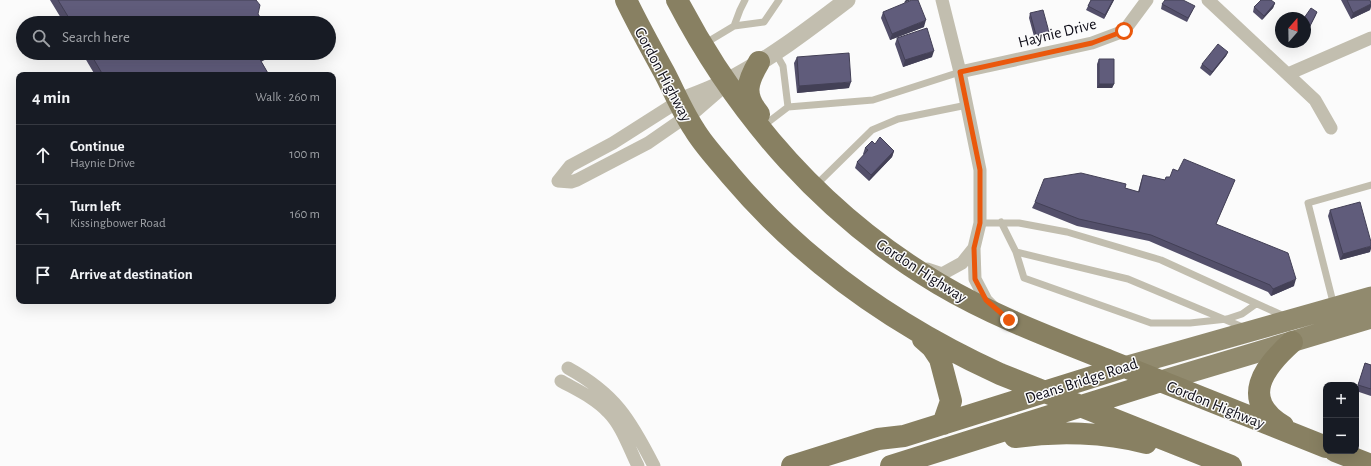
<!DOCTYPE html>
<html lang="en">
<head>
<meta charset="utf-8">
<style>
	:root { --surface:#171b24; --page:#242831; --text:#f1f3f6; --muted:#9ea1a6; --line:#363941 }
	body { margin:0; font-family:"Alegreya Sans",sans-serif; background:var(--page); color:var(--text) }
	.controls { position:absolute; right:12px; bottom:12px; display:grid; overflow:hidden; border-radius:8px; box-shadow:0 4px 16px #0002 }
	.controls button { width:36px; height:36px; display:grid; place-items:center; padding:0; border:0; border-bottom:1px solid var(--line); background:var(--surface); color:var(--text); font:20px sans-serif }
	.compass { position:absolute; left:1275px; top:12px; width:36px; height:36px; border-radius:50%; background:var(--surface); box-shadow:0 4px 16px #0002; rotate:20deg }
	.stop { position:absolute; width:12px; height:12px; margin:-9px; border:3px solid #ea580c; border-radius:50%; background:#fff }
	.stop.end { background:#ea580c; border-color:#fff; box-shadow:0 1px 4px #0008 }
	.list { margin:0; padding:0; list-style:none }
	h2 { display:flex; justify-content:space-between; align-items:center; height:52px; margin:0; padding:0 16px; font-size:17px }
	h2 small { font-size:13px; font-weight:400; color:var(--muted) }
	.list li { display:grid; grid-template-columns:26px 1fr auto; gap:12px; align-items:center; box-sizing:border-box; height:60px; padding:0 16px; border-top:1px solid var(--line) }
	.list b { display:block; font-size:15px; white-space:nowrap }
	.list p { margin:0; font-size:13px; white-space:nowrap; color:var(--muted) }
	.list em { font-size:13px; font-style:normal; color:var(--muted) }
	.icon { flex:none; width:22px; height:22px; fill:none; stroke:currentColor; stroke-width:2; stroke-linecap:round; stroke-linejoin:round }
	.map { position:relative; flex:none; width:1371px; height:466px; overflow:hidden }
	.search { position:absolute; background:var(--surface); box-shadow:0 4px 16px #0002; left:16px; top:16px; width:320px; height:44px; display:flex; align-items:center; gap:10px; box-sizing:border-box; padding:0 14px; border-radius:22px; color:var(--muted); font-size:15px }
	.panel { position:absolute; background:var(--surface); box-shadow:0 4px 16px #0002; left:16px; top:72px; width:320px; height:232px; border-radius:8px }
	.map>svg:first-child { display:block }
</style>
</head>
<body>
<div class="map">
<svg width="1371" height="466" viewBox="0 0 1371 466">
	<rect width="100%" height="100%" fill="#fbfbfb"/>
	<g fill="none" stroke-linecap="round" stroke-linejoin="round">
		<path stroke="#c2beaf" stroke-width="7" d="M 734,26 L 740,10 L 745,0
			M 704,44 L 734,26 L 764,22 L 779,0
			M 775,52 L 783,66 L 788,107
			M 767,123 L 788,107 L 873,100 L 960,72
			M 816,185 L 872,130 L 898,119 L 967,105
			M 1001,222 L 1016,252 L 1024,278 L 1151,323 L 1190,323 L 1227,319 L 1242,314 L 1256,304
			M 980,223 L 1019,223 L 1067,232 L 1161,260 L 1284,316
			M 1016,252 L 1128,279 L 1245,328
			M 1334,306 L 1308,203 L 1371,185"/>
		<path stroke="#c2beaf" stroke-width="13" d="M 942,0 L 960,72 L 980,170 L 980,223 L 974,248 L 975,279 L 986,300 L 994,308
			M 1208,0 L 1315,100 L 1331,128
			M 960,72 L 1092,43 L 1124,31 L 1147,0
			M 1288,74 L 1371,38
			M 558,181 L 571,182 L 577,180 L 648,143 L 687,116
			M 558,181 L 570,166 L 613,143 L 679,101
			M 927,269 L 942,274 L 962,263 L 974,248
			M 568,368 C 615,394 630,419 654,466
			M 561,381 C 577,390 595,398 608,412 C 622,426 629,448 638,466"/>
		<path stroke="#c2beaf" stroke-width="17" d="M 679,101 C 695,95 712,89 727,81 C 770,59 809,29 847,0
			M 687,116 L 717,90"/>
		<path stroke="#918a6e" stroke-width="21" d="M 1124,367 L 1371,297
			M 1161,381 L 1371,318"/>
		<path stroke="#888062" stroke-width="22" d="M 626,0 C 638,25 651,48 664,72 C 674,91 682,111 694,129 C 704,146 719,161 731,176 C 804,262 897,327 1000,374 L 1231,466
			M 677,0 C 738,117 825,216 939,284 C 993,316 1052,338 1110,361 C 1182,390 1254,419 1326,447
			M 759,62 C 747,82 743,95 759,114
			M 923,339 L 932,347 L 940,359 L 951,401 L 943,424
			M 1283,426 C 1239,399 1264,367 1292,342
			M 1015,437 C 1057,431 1105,432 1146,443
			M 1335,451 L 1371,465
			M 792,466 L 878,439 L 904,436 L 1124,367
			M 891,466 L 1161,381"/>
	</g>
	<path fill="#534f6a" d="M 50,0 L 256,0 L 258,14 L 264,23 L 64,23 Z
		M 1091,0 L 1114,0 L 1104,19 L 1086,10 Z
		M 1341,0 L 1370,0 L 1371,6 L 1370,10 L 1351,19 Z
		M 1275,3 L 1273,8 L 1262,20 L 1253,12 L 1254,7 Z
		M 1162,4 L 1193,10 L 1187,22 L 1161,9 Z
		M 883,12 L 924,27 L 890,40 L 881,18 Z
		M 1317,12 L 1315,17 L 1307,32 L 1305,31 L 1305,18 Z
		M 1030,13 L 1049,32 L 1048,36 L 1035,40 L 1029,18 Z
		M 897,38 L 932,57 L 903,67 L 895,44 Z
		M 1228,52 L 1226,56 L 1210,76 L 1200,68 L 1202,64 Z
		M 82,53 L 278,53 L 261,61 L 269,75 L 95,75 Z
		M 797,57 L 849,88 L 797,93 L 794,63 Z
		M 1099,59 L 1114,84 L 1112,88 L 1097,88 L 1097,64 Z
		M 875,144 L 894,151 L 892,157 L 869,181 L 855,168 L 857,162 L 864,155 L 863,154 L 865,148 Z
		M 1178,171 L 1235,180 L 1216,224 L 1294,286 L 1271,296 L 1268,292 L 1149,241 L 1077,226 L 1032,208 L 1035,202 L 1125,188 L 1138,192 L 1141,181 L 1143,175 L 1165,180 L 1170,177 Z
		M 1330,210 L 1370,252 L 1340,260 L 1328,216 Z
		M 1365,363 L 1371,365 L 1371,396 L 1356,391 Z"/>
	<path fill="#434056" d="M 906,0 L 911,0 L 904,3 L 905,1 Z
		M 1113,0 L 1114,0 L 1104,19 L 1105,15 Z
		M 1275,3 L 1273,8 L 1262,20 L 1264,16 Z
		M 1371,4 L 1371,6 L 1370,10 L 1351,19 L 1353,13 Z
		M 926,20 L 924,27 L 890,40 L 892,34 Z
		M 1049,32 L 1048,36 L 1035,40 L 1036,35 Z
		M 934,51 L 932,57 L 903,67 L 905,60 Z
		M 1228,52 L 1226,56 L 1210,76 L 1212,72 Z
		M 265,53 L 278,53 L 255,65 L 258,56 Z
		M 851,82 L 849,88 L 797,93 L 799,86 Z
		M 1099,84 L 1114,84 L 1112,88 L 1097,88 Z
		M 894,151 L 892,157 L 869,181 L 871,175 Z
		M 1371,246 L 1371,249 L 1370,252 L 1340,260 L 1343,254 Z
		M 1296,279 L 1294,286 L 1271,296 L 1273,289 Z"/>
	<path fill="#605c7b" stroke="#434056" d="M 58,0 L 256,0 L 260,5 L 258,14 L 264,23 L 72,23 Z
		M 912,0 L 918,0 L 926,20 L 892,34 L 883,12 Z
		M 1091,0 L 1113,0 L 1105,15 L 1088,6 Z
		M 1165,0 L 1183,0 L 1195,6 L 1188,18 L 1162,4 Z
		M 1261,0 L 1271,0 L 1275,3 L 1264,16 L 1254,7 Z
		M 1347,0 L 1370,0 L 1371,4 L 1353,13 Z
		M 1311,8 L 1317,12 L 1309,28 L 1305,26 L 1305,18 L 1304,18 Z
		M 1043,10 L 1049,32 L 1036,35 L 1030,13 Z
		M 927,28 L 934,51 L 905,60 L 897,38 Z
		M 1218,44 L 1228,52 L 1212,72 L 1202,64 Z
		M 90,53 L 265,53 L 258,56 L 269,75 L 103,75 Z
		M 849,53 L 851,82 L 799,86 L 797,57 Z
		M 1099,59 L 1114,59 L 1114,84 L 1099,84 Z
		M 880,137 L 894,151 L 871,175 L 857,162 L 868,150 L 865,148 L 872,141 L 875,144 Z
		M 1184,159 L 1235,180 L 1216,224 L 1288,253 L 1296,279 L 1273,289 L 1270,285 L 1151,235 L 1079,219 L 1035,202 L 1044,179 L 1081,173 L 1126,184 L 1125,188 L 1139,192 L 1143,175 L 1165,180 L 1166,177 L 1170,177 L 1173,169 L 1178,171 Z
		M 1360,202 L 1371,242 L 1371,246 L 1343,254 L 1330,210 Z
		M 1365,363 L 1371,365 L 1371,389 L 1358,385 Z"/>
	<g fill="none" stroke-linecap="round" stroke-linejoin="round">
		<path stroke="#ea580c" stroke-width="5" d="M 1009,320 L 986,300 L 975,279 L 974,248 L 980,223 L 980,170 L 960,72 L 1092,43 L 1124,31"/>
	</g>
	<g text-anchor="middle" stroke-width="3" stroke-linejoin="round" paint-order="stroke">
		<g font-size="16" fill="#0e0d18" stroke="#fbfbfb">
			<text transform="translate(1057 32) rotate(-14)" y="6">Haynie Drive</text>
			<text transform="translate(664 74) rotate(62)" y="6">Gordon Highway</text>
			<text transform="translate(922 270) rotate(33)" y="6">Gordon Highway</text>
			<text transform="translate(1081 380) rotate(-18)" y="6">Deans Bridge Road</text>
			<text transform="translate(1216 404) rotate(22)" y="6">Gordon Highway</text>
		</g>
	</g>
</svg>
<div class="controls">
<button>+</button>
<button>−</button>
</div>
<svg class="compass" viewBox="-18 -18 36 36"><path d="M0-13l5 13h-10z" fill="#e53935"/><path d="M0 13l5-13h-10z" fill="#9ea1a6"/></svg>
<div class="stop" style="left:1124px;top:31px"></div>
<div class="stop end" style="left:1009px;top:320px"></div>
<div class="search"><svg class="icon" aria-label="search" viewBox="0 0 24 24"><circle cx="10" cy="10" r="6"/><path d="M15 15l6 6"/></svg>Search here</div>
<section class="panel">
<h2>4 min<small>Walk · 260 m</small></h2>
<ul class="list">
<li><svg class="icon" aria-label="ahead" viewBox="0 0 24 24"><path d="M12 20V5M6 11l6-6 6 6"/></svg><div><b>Continue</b><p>Haynie Drive</p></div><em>100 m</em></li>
<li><svg class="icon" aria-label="left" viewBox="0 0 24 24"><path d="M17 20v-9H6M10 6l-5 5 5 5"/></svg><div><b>Turn left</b><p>Kissingbower Road</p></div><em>160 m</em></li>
<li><svg class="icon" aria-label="arrive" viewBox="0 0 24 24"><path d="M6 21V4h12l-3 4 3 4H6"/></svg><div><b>Arrive at destination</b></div></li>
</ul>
</section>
</div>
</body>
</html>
